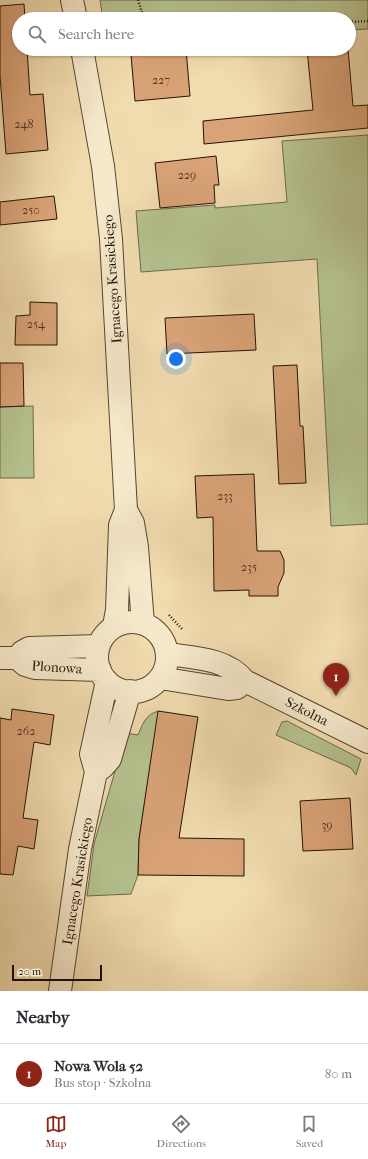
<!DOCTYPE html>
<html lang="en">
<head>
<meta charset="utf-8">
<style>
	:root { --surface:#fff; --page:#f7f7f7; --text:#2b2b33; --muted:#7c7c81; --line:#e1e1e2; --accent:#8f2418 }
	body { margin:0; font-family:"IM FELL French Canon",serif; background:var(--page); color:var(--text) }
	.scale { position:absolute; left:12px; bottom:10px; width:90px; box-sizing:border-box; padding-left:4px; border:2px solid #231307; border-top:0; font-size:11px; line-height:14px; white-space:nowrap; color:#231307; -webkit-text-stroke:3px #f6e8cb; paint-order:stroke }
	.you { position:absolute; left:176px; top:359px; width:14px; height:14px; margin:-10px; border:3px solid #fff; border-radius:50%; background:#1a73e8; box-shadow:0 0 0 6px #1a73e833 }
	.badge { display:grid; place-items:center; width:26px; height:26px; border-radius:50%; background:var(--accent); color:#fff; font-size:13px; font-weight:700 }
	.pin { position:absolute; translate:-50% -33px; filter:drop-shadow(0 1px 2px #0008) }
	.pin::after { content:''; position:absolute; top:21px; width:14px; height:12px; background:inherit; clip-path:polygon(0 0,100% 0,50% 100%) }
	.list { margin:0; padding:0; list-style:none }
	h2 { display:flex; justify-content:space-between; align-items:center; height:52px; margin:0; padding:0 16px; font-size:17px }
	h2 small { font-size:13px; font-weight:400; color:var(--muted) }
	.list li { display:grid; grid-template-columns:26px 1fr auto; gap:12px; align-items:center; box-sizing:border-box; height:60px; padding:0 16px; border-top:1px solid var(--line) }
	.list b { display:block; font-size:15px; white-space:nowrap }
	.list p { margin:0; font-size:13px; white-space:nowrap; color:var(--muted) }
	.list em { font-size:13px; font-style:normal; color:var(--muted) }
	.icon { flex:none; width:22px; height:22px; fill:none; stroke:currentColor; stroke-width:2; stroke-linecap:round; stroke-linejoin:round }
	.map { position:relative; flex:none; width:368px; height:991px; overflow:hidden }
	.search { position:absolute; background:var(--surface); box-shadow:0 1px 3px #0004; left:12px; right:12px; top:12px; height:44px; display:flex; align-items:center; gap:10px; box-sizing:border-box; padding:0 14px; border-radius:22px; color:var(--muted); font-size:15px }
	.sheet { height:112px; background:var(--surface) }
	nav { display:flex; justify-content:space-around; align-items:center; box-sizing:border-box; height:56px; border-top:1px solid var(--line); background:var(--surface); font-size:11px; color:var(--muted) }
	nav a { display:grid; justify-items:center; gap:2px }
	nav .on { color:var(--accent) }
	.map>svg:first-child { display:block }
</style>
</head>
<body>
<div class="map">
<svg width="368" height="991" viewBox="0 0 368 991">
	<rect width="100%" height="100%" fill="#f1dcaf"/>
	<filter id="stains"><feTurbulence type="fractalNoise" baseFrequency=".005" numOctaves="4"/><feColorMatrix values="0 0 0 0 .2 0 0 0 0 .09 0 0 0 0 .02 0 0 0 .5 -.17"/></filter>
	<radialGradient id="worn" r=".72"><stop offset=".6" stop-color="#630" stop-opacity="0"/><stop offset="1" stop-color="#630" stop-opacity=".3"/></radialGradient>
	<path fill="#b5c28f" stroke="#6c6a4b" d="M 100,0 L 368,0 L 368,29 L 349,30 L 349,19 L 103,19 Z
		M 368,135 L 368,524 L 331,526 L 317,259 L 141,272 L 136,211 L 215,205 L 215,208 L 287,202 L 282,141 Z
		M 33,406 L 34,478 L 0,478 L 0,407 Z
		M 159,711 L 139,839 L 138,875 L 131,894 L 87,896 L 94,844 L 126,733 L 138,735 C 143,724 145,714 159,711 Z
		M 287,721 L 361,759 L 356,775 L 351,768 L 276,735 L 282,722 Z"/>
	<path fill="#d9a377" stroke="#231307" d="M 24,4 L 25,19 L 19,19 L 19,49 L 27,49 L 30,95 L 43,94 L 48,150 L 6,154 L 0,76 L 0,6 Z
		M 186,49 L 190,96 L 135,101 L 131,55 Z
		M 307,49 L 348,49 L 353,106 L 368,105 L 368,128 L 204,144 L 203,121 L 313,110 Z
		M 216,156 L 219,185 L 214,185 L 215,203 L 160,208 L 155,163 Z
		M 54,196 L 57,219 L 0,225 L 0,202 Z
		M 30,302 L 57,303 L 57,345 L 15,345 L 16,316 L 30,315 Z
		M 254,314 L 256,350 L 167,354 L 165,318 Z
		M 0,363 L 23,363 L 24,406 L 0,407 Z
		M 297,365 L 300,426 L 303,426 L 306,483 L 279,484 L 273,366 Z
		M 254,474 L 257,551 L 280,551 L 284,560 L 284,573 L 278,587 L 278,596 L 249,596 L 249,590 L 214,591 L 213,517 L 197,518 L 195,476 Z
		M 12,709 L 54,715 L 50,745 L 34,742 L 23,818 L 38,820 L 34,849 L 18,846 L 13,875 L 0,874 L 0,718 L 11,720 Z
		M 158,711 L 198,717 L 179,838 L 244,839 L 244,876 L 138,875 L 139,839 Z
		M 350,798 L 353,849 L 303,851 L 300,801 Z"/>
	<g fill="none" stroke-linecap="round" stroke-linejoin="round">
		<defs>
			<path id="minor" d="M 72,0 L 76,19
				M 82,49 L 103,166 L 111,239 L 126,510 L 133,523 L 137,547 L 143,624
				M97 657a35 35 0 1 1 70 0a35 35 0 1 1-70 0Z
				M 114,626 L 117,610 L 120,525 L 126,510
				M 167,654 C 195,658 226,658 245,681 L 368,742
				M 0,658 L 17,658 L 22,652 L 29,648 L 99,646
				M 17,658 L 25,665 L 35,668 L 100,670
				M 160,678 L 228,689 L 237,688 L 245,681
				M 96,772 L 103,767 L 110,759 L 130,691
				M 60,991 L 80,849 L 96,772 L 91,754 L 107,681"/>
		</defs>
		<use href="#minor" stroke="#564531" stroke-width="24"/>
		<path stroke="#231307" stroke-width="2.5" stroke-dasharray="1 2" stroke-linecap="butt" d="M 138,0 L 144,19
			M 349,22 L 368,21
			M 169,615 L 182,629"/>
		<use href="#minor" stroke="#f6e8cb" stroke-width="22"/>
	</g>
	<g text-anchor="middle" stroke-width="3" stroke-linejoin="round" paint-order="stroke">
		<g font-size="12" fill="#503723">
			<text x="161" y="84">227</text>
			<text x="24" y="128">248</text>
			<text x="187" y="179">229</text>
			<text x="31" y="214">250</text>
			<text x="36" y="328">254</text>
			<text x="225" y="500">233</text>
			<text x="249" y="571">235</text>
			<text x="26" y="735">262</text>
			<text x="327" y="829">39</text>
		</g>
		<g font-size="14" fill="#231307" stroke="#f6e8cb">
			<text transform="translate(112 279) rotate(-94)" y="5">Ignacego Krasickiego</text>
			<text transform="translate(57 667) rotate(4)" y="5">Plonowa</text>
			<text transform="translate(307 711) rotate(27)" y="5">Szkolna</text>
			<text transform="translate(77 881) rotate(-81)" y="5">Ignacego Krasickiego</text>
		</g>
	</g>
	<rect width="100%" height="100%" filter="url(#stains)"/>
	<rect width="100%" height="100%" fill="url(#worn)"/>
</svg>
<div class="scale">20 m</div>
<div class="you"></div>
<div class="pin badge" style="left:336px;top:696px">1</div>
<div class="search"><svg class="icon" aria-label="search" viewBox="0 0 24 24"><circle cx="10" cy="10" r="6"/><path d="M15 15l6 6"/></svg>Search here</div>
</div>
<section class="sheet">
<h2>Nearby<small></small></h2>
<ul class="list">
<li><span class="badge">1</span><div><b>Nowa Wola 52</b><p>Bus stop · Szkolna</p></div><em>80 m</em></li>
</ul>
</section>
<nav>
<a class="on"><svg class="icon" aria-label="map" viewBox="0 0 24 24"><path d="M3 6l6-2 6 2 6-2v14l-6 2-6-2-6 2zM9 4v14M15 6v14"/></svg>Map</a>
<a><svg class="icon" aria-label="directions" viewBox="0 0 24 24"><path d="M12 3l9 9-9 9-9-9zM9 14v-3h6M13 9l2 2-2 2"/></svg>Directions</a>
<a><svg class="icon" aria-label="saved" viewBox="0 0 24 24"><path d="M7 4h10v16l-5-4-5 4z"/></svg>Saved</a>
</nav>
</body>
</html>
